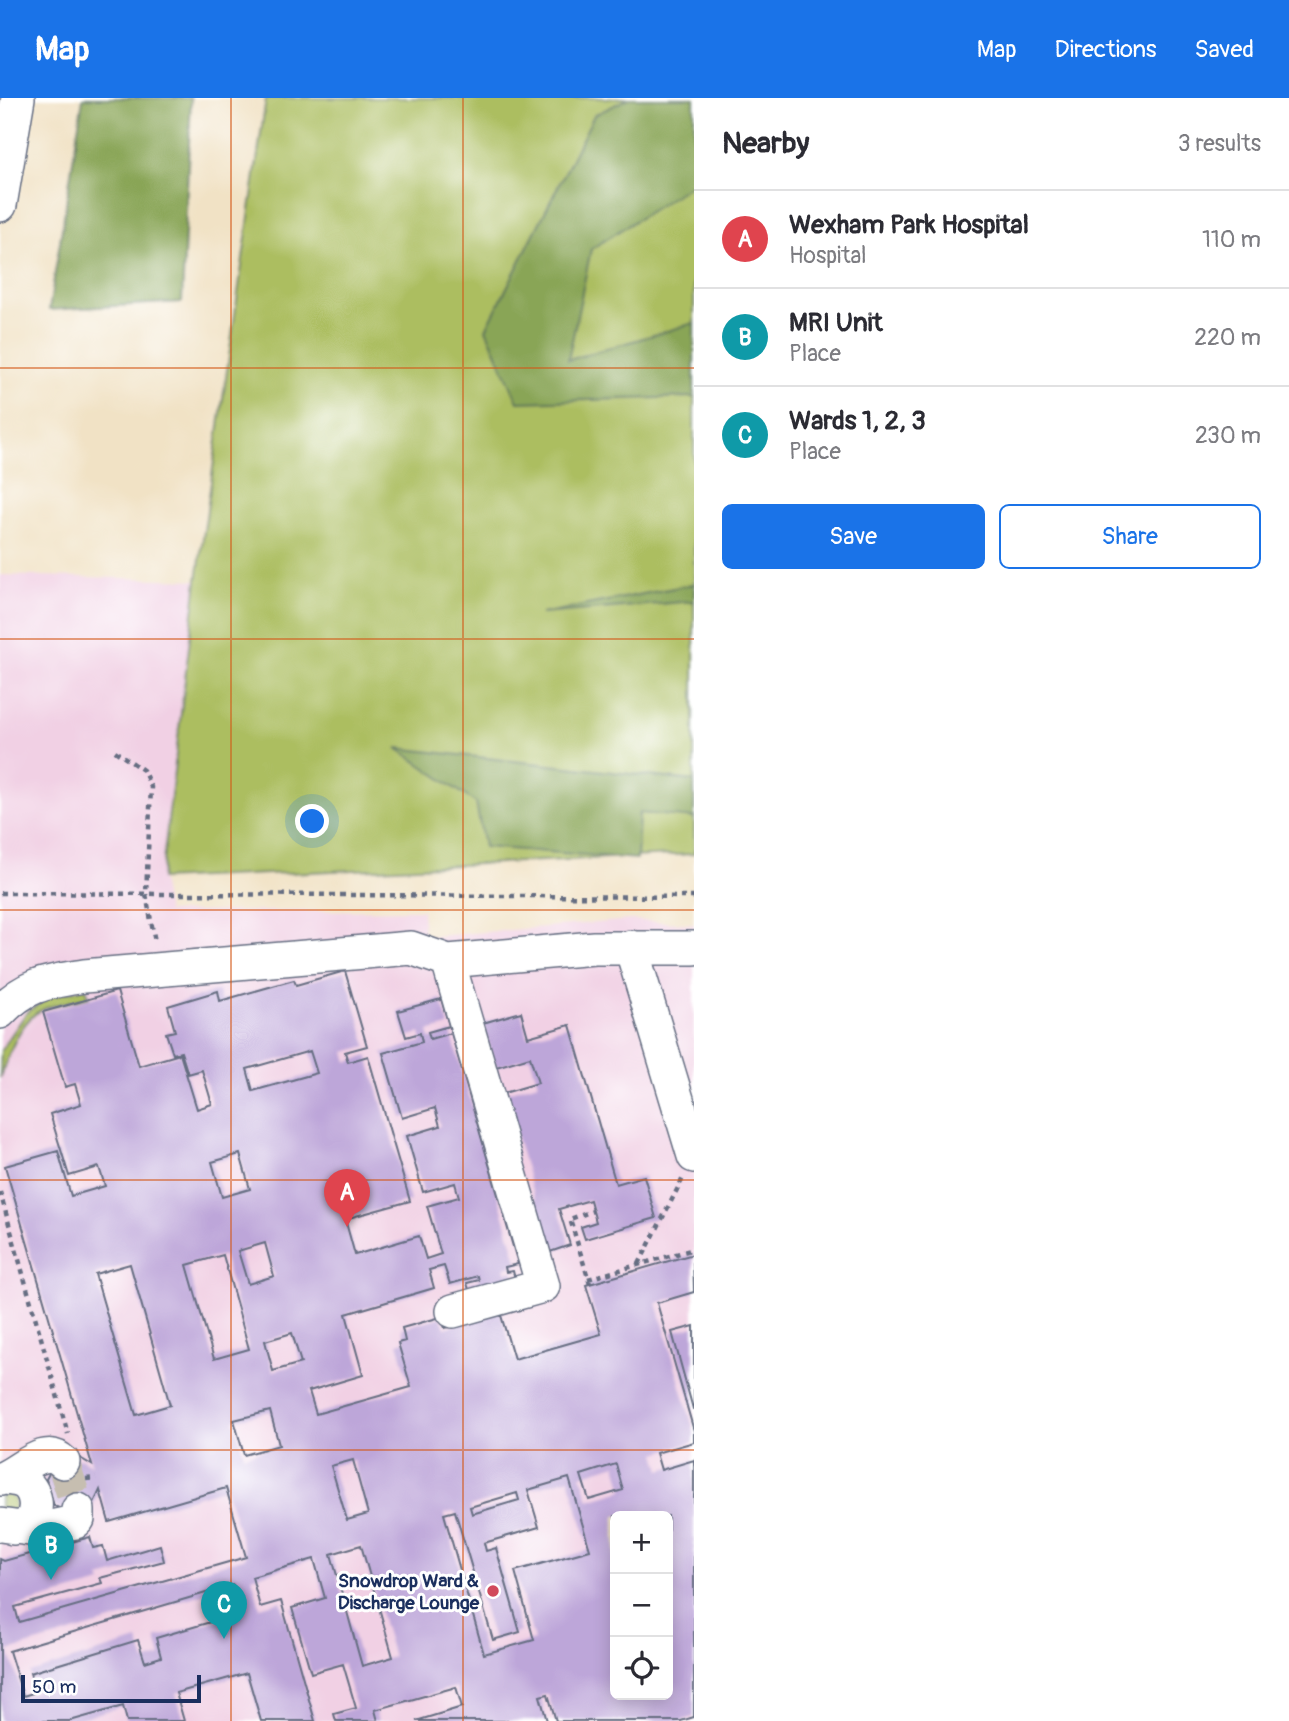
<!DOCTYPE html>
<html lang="en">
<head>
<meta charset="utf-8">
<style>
	:root { --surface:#fff; --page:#f2f2f3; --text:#2b2b33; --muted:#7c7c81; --line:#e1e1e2; --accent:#1a73e8 }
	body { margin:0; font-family:Pangolin,sans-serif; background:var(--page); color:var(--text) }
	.controls { position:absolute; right:21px; bottom:21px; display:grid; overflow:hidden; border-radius:10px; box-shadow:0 4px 18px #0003 }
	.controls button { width:63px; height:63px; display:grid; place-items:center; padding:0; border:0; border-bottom:2px solid var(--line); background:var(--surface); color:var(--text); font:35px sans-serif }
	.scale { position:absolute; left:21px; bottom:18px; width:180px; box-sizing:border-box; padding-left:7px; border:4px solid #1b2f5e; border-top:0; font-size:19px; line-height:24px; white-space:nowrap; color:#1b2f5e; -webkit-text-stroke:5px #fff; paint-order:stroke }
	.you { position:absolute; left:313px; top:724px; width:24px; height:24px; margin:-18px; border:5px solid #fff; border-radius:50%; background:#1a73e8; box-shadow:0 0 0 10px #1a73e833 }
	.badge { display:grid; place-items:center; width:46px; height:46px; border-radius:50%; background:var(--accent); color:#fff; font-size:23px; font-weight:700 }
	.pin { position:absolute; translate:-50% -58px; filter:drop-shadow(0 2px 4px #0008) }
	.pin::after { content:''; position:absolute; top:37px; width:24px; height:21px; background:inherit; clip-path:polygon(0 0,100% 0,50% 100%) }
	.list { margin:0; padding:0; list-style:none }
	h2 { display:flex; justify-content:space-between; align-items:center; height:91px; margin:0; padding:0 28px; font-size:30px }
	h2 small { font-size:23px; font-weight:400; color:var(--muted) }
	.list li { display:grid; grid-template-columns:46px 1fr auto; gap:21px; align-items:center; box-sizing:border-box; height:98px; padding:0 28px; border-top:2px solid var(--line) }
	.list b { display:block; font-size:26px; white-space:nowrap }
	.list p { margin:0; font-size:23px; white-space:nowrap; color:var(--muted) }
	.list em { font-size:23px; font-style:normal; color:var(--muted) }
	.actions { display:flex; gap:14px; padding:21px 28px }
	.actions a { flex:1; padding:16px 0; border:2px solid var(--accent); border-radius:10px; text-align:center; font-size:24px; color:var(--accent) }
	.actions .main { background:var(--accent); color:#fff }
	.icon { flex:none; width:38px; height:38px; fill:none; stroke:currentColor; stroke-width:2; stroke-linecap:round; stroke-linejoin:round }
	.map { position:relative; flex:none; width:694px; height:1623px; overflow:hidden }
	header { display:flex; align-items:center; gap:42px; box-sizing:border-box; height:98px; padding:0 35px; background:var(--accent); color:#fff }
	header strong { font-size:33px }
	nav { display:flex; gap:38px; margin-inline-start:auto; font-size:24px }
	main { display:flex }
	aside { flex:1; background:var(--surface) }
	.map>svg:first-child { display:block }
</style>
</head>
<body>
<header>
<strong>Map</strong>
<nav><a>Map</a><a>Directions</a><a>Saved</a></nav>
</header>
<main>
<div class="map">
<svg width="694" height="1623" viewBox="0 0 694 1623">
	<rect width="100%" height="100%" fill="#fff"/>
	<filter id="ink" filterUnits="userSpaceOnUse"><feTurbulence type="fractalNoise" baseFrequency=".0143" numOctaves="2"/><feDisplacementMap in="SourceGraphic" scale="14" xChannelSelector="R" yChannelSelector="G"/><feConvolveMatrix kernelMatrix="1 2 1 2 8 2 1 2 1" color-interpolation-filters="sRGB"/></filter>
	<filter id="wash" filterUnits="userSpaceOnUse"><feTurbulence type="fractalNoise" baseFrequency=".00686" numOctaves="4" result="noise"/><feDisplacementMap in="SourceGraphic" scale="28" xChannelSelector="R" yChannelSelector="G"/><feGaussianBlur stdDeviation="1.57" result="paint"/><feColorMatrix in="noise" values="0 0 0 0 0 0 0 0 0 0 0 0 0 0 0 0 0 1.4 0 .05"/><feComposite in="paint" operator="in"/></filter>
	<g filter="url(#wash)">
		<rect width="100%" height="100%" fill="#f1e2c5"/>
		<path fill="#f1d0e4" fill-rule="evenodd" d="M 0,477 L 197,482 L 161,781 L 167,814 L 422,812 L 424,839 L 631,822 L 694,826 L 694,1623 L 0,1623 ZM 615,1418 L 668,1418 L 668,1597 L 615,1597 Z"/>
		<path fill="#acbe61" stroke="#647660" stroke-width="2" d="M 266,0 L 694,0 L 694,756 L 161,781 L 197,482 Z
			M 86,890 L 89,899 C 72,904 49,906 35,916 C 17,930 8,959 0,980 L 1,952 L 27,914 L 51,898 Z
			M 8,1396 L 15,1401 L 15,1412 L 0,1416 L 0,1398 Z"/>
		<path fill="#89a557" stroke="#526a5a" stroke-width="2" d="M 83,0 L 191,0 L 182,204 L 49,212 Z
			M 629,0 L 694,0 L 694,85 L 591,151 L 568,262 L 694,225 L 694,299 L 518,304 L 486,231 L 594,17 Z
			M 694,486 L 694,503 L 541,516 Z
			M 397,650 L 694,683 L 694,720 L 639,715 L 637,761 L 484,749 L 476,705 Z"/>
		<g id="blocks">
			<path fill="#bda6d9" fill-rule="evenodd" d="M 345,873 L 367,948 L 345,954 L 348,964 L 368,958 L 410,1103 L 345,1121 L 355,1157 L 419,1138 L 426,1161 L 441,1156 L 427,1108 L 459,1099 L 455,1085 L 423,1094 L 407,1038 L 440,1028 L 435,1010 L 402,1020 L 383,955 L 422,944 L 420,935 L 406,939 L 398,913 L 441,901 L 449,928 L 428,934 L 430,941 L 451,935 L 518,1166 L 505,1169 L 506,1174 L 513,1173 L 516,1185 L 471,1198 L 467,1185 L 479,1182 L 478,1178 L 450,1186 L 444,1168 L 429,1172 L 434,1190 L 346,1216 L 363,1277 L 309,1293 L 316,1316 L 411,1289 L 398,1245 L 405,1243 L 402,1230 L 441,1219 L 445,1230 L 500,1214 L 514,1261 L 601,1236 L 586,1187 L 693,1156 L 694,1194 L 657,1205 L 694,1333 L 694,1344 L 656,1355 L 661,1372 L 694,1362 L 694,1619 L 681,1623 L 556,1623 L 548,1596 L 540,1598 L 547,1623 L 416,1623 L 462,1609 L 456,1589 L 375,1612 L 378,1623 L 336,1623 L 334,1616 L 356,1610 L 343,1566 L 311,1575 L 292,1510 L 325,1500 L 314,1461 L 252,1479 L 260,1509 L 281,1503 L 315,1623 L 261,1623 L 247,1575 L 176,1595 L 184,1623 L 127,1623 L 123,1608 L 70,1623 L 0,1623 L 0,1461 L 4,1463 L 90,1439 L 93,1450 L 103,1448 L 107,1463 L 160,1447 L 164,1463 L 100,1480 L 102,1485 L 15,1509 L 19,1524 L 246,1459 L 226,1390 L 109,1424 L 100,1392 L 93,1407 L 69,1414 L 54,1408 L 46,1381 L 53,1368 L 80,1360 L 92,1367 L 5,1068 L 58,1053 L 71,1098 L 105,1088 L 99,1069 L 69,1078 L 50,1016 L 81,1006 L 75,986 L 65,989 L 43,914 L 117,893 L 139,968 L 180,956 L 197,1011 L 212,1006 L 202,972 L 188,976 L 181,954 L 173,956 L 166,935 L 175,933 L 168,908 L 218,893 L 220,903 L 294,882 L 296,887 ZM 310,953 L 317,975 L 253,993 L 247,971 ZM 240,1056 L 250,1091 L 222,1099 L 212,1064 ZM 265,1145 L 274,1178 L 248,1186 L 238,1153 ZM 223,1157 L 249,1251 L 214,1261 L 187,1167 ZM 130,1166 L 170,1307 L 136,1317 L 95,1176 ZM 292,1235 L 301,1265 L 273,1273 L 265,1243 ZM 270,1313 L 279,1347 L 244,1357 L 234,1322 ZM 353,1362 L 368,1416 L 347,1422 L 331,1368 ZM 616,1366 L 623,1392 L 589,1402 L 581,1377 ZM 569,1380 L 590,1452 L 515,1473 L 534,1542 L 484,1556 L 444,1416 L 455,1413 L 493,1542 L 520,1534 L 496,1450 L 486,1453 L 484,1445 L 539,1429 L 528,1392 ZM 517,1395 L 519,1402 L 472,1416 L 470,1409 ZM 615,1418 L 668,1418 L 668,1597 L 615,1597 ZM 361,1447 L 393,1559 L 362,1568 L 331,1456 ZM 233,1487 L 241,1515 L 156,1540 L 161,1559 L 145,1564 L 138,1542 L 30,1575 L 36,1594 L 23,1598 L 9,1553 Z
				M 521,914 L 528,939 L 570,927 L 616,1086 L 644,1078 L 656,1120 L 585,1141 L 581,1129 L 596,1124 L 590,1102 L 559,1111 L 570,1147 L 550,1154 L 504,995 L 538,985 L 530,959 L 496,969 L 483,925 Z
				M 694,1228 L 694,1311 L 693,1311 L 672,1234 Z"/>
		</g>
	</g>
	<g filter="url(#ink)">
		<use href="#blocks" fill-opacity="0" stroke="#666e82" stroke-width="2"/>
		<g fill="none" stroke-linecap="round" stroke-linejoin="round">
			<path stroke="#c6beb0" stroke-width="33" stroke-dasharray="33 17" stroke-linecap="butt" d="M 63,1364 L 78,1412"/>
			<defs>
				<path id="minor" d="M 0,107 L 18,0
					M 631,849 L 694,1058
					M 448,863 L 594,850 L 694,850
					M 0,914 C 26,886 48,884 84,878 L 411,850 L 448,863 L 543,1188 L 453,1213
					M 6,1380 C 11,1381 17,1381 23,1384 C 36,1391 40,1413 29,1425 C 25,1429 19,1429 13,1430
					M 0,1381 C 19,1376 44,1344 63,1364
					M 0,1427 L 37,1432 L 75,1424 L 78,1421 L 78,1412"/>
			</defs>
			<use href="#minor" stroke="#666e82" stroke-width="36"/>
			<path stroke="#666e82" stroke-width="4.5" stroke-dasharray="5 5" stroke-linecap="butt" d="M 115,653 L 143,672 L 151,689 L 146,796 L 155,844
				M 0,795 L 694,799
				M 0,1094 L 68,1336
				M 639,1166 L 683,1080
				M 588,1181 L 694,1151
				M 590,1186 L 570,1121 L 593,1113
				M 86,1381 L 96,1380"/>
			<use href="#minor" stroke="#fff" stroke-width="33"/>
		</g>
	</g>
	<path fill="none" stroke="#d45514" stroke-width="2" stroke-opacity="0.55" d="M 231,0 L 231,1623M 463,0 L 463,1623M 0,270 L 694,270M 0,541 L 694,541M 0,812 L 694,812M 0,1082 L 694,1082M 0,1352 L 694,1352"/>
	<circle fill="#d1495b" stroke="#fff" stroke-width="2.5" cx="493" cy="1493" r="7"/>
	<g text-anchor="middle" stroke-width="6" stroke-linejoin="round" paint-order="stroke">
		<g font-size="19" font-weight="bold" fill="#1b2f5e" stroke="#fff" text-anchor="end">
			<text x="479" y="1489">Snowdrop Ward &amp;<tspan x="479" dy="22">Discharge Lounge</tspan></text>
		</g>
	</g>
</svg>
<div class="controls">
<button>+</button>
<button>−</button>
<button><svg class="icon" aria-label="locate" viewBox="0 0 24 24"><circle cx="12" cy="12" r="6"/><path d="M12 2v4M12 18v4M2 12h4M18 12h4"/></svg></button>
</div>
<div class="scale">50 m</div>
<div class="you"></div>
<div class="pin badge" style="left:347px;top:1129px;background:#e0444e">A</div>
<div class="pin badge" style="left:51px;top:1482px;background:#0f9aa8">B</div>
<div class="pin badge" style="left:224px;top:1541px;background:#0f9aa8">C</div>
</div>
<aside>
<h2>Nearby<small>3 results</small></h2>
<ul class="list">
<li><span class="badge" style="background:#e0444e">A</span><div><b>Wexham Park Hospital</b><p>Hospital</p></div><em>110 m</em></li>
<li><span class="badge" style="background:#0f9aa8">B</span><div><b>MRI Unit</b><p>Place</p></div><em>220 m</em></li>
<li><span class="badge" style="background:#0f9aa8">C</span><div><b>Wards 1, 2, 3</b><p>Place</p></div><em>230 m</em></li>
</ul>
<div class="actions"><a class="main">Save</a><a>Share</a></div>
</aside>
</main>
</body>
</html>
